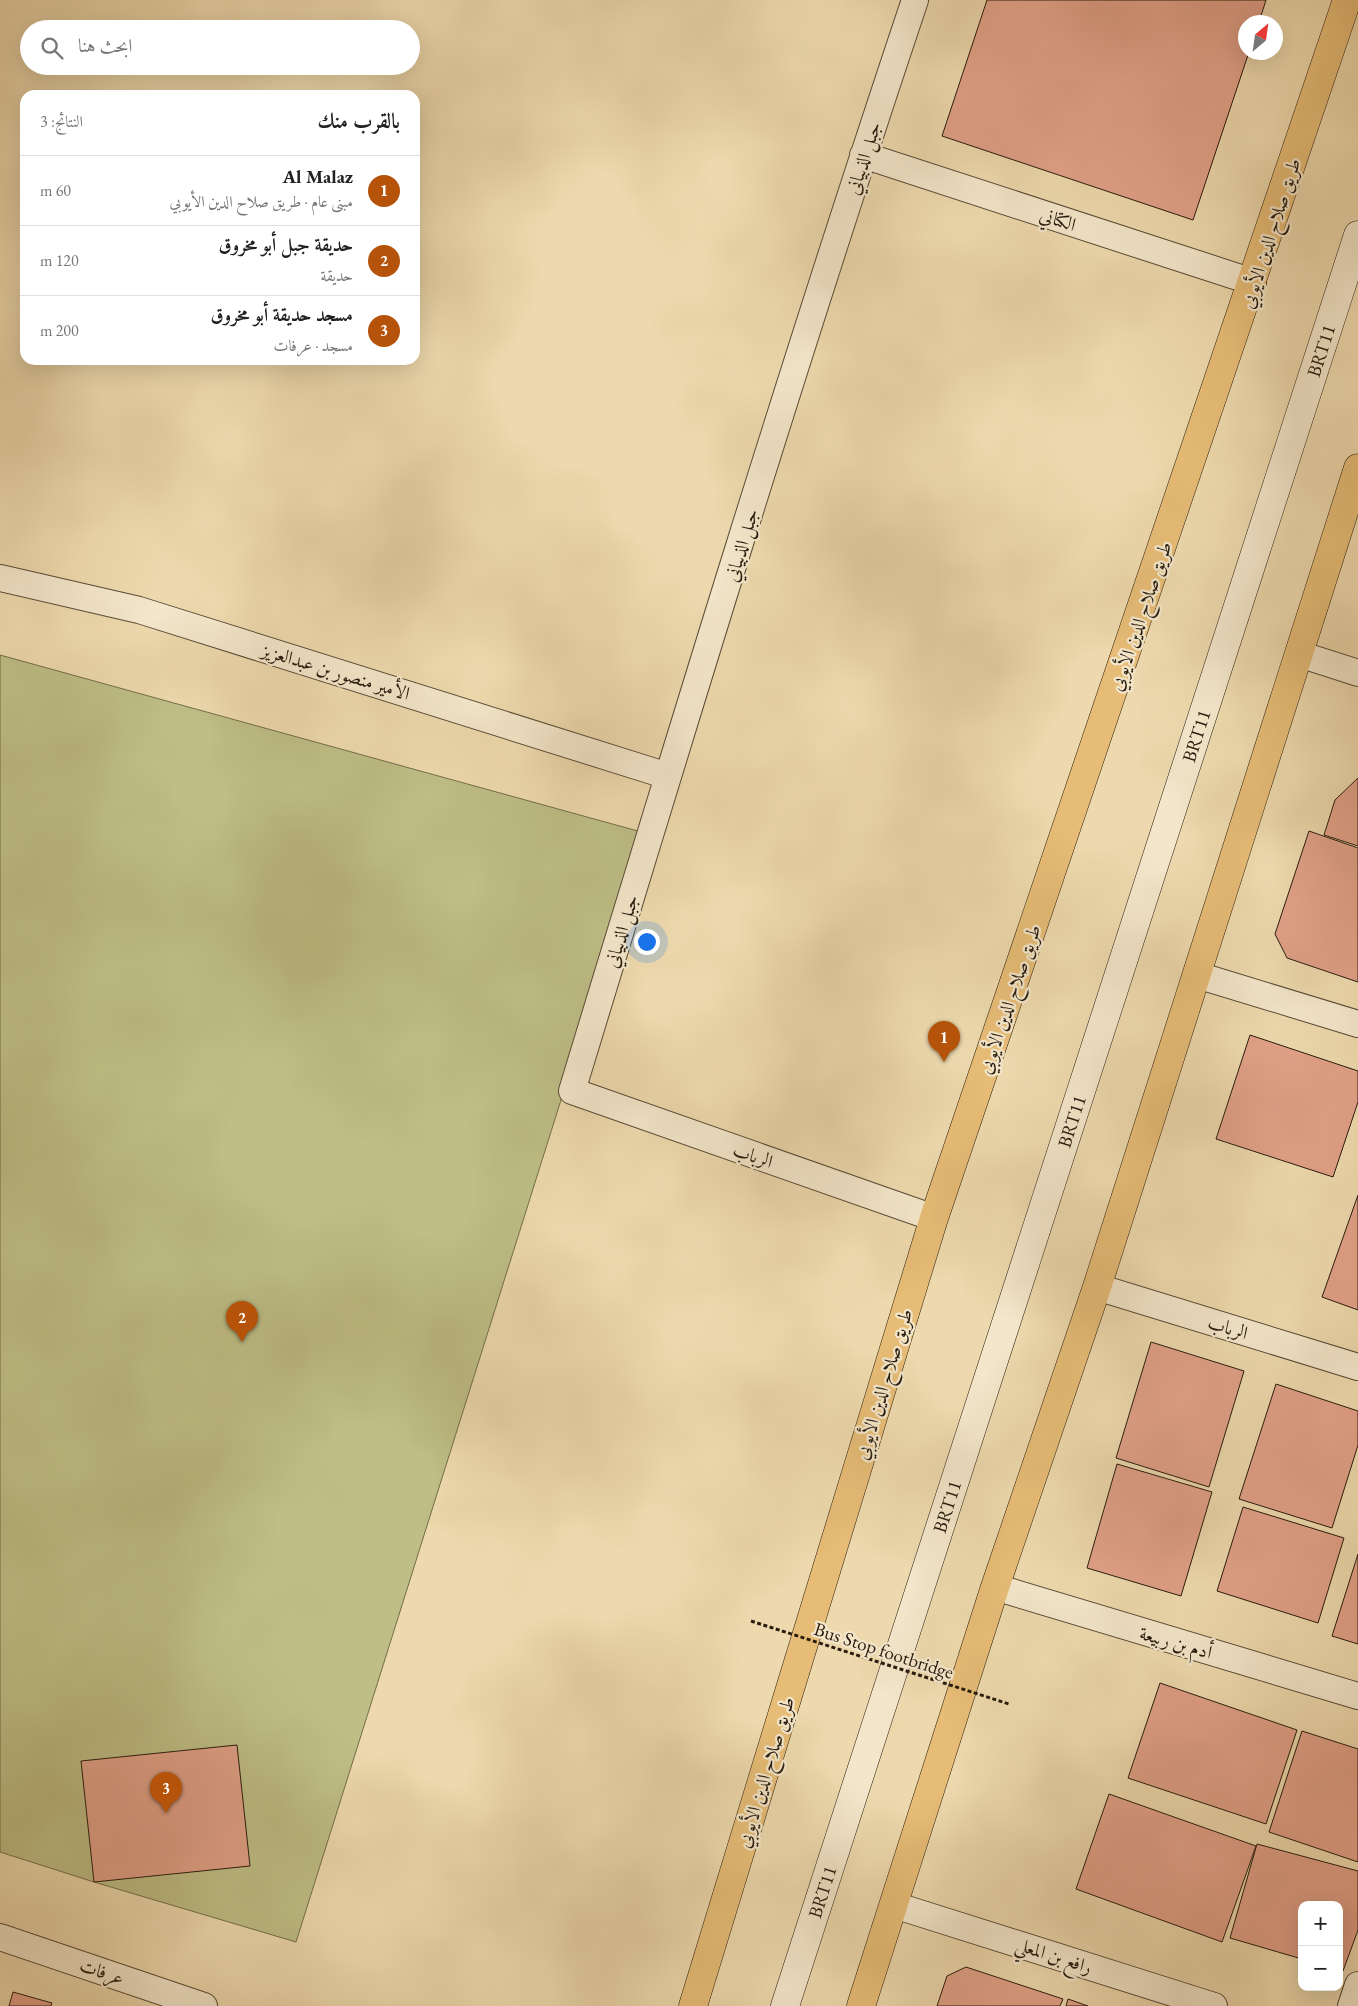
<!DOCTYPE html>
<html lang="ar">
<head>
<meta charset="utf-8">
<style>
	:root { --surface:#fff; --page:#f6f6f6; --text:#222; --muted:#767676; --line:#e0e0e0; --accent:#b45309 }
	body { margin:0; font-family:"EB Garamond",Amiri,serif; background:var(--page); color:var(--text); direction:rtl }
	.controls { position:absolute; right:15px; bottom:15px; display:grid; overflow:hidden; border-radius:10px; box-shadow:0 5px 20px #0002 }
	.controls button { width:45px; height:45px; display:grid; place-items:center; padding:0; border:0; border-bottom:1px solid var(--line); background:var(--surface); color:var(--text); font:25px sans-serif }
	.compass { position:absolute; left:1238px; top:15px; width:45px; height:45px; border-radius:50%; background:var(--surface); box-shadow:0 5px 20px #0002; rotate:29deg }
	.you { position:absolute; left:646px; top:941px; width:18px; height:18px; margin:-12px; border:4px solid #fff; border-radius:50%; background:#1a73e8; box-shadow:0 0 0 8px #1a73e833 }
	.badge { display:grid; place-items:center; width:32px; height:32px; border-radius:50%; background:var(--accent); color:#fff; font-size:16px; font-weight:700 }
	.pin { position:absolute; translate:-50% -41px; filter:drop-shadow(0 1px 2px #0008) }
	.pin::after { content:''; position:absolute; top:26px; width:18px; height:15px; background:inherit; clip-path:polygon(0 0,100% 0,50% 100%) }
	.list { margin:0; padding:0; list-style:none }
	h2 { display:flex; justify-content:space-between; align-items:center; height:65px; margin:0; padding:0 20px; font-size:21px }
	h2 small { font-size:16px; font-weight:400; color:var(--muted) }
	.list li { display:grid; grid-template-columns:32px 1fr auto; gap:15px; align-items:center; box-sizing:border-box; height:70px; padding:0 20px; border-top:1px solid var(--line) }
	.list b { display:block; font-size:19px; white-space:nowrap }
	.list p { margin:0; font-size:16px; white-space:nowrap; color:var(--muted) }
	.list em { font-size:16px; font-style:normal; color:var(--muted) }
	.icon { flex:none; width:28px; height:28px; fill:none; stroke:currentColor; stroke-width:2; stroke-linecap:round; stroke-linejoin:round }
	.map { position:relative; flex:none; width:1358px; height:2006px; overflow:hidden; direction:ltr }
	.search { position:absolute; background:var(--surface); box-shadow:0 5px 20px #0002; left:20px; top:20px; width:400px; height:55px; display:flex; align-items:center; gap:12px; box-sizing:border-box; padding:0 18px; border-radius:28px; color:var(--muted); font-size:19px }
	.panel { position:absolute; background:var(--surface); box-shadow:0 5px 20px #0002; left:20px; top:90px; width:400px; height:275px; border-radius:15px; direction:rtl }
	.map>svg:first-child { display:block }
</style>
</head>
<body>
<div class="map">
<svg width="1358" height="2006" viewBox="0 0 1358 2006">
	<rect width="100%" height="100%" fill="#edd9ad"/>
	<filter id="stains"><feTurbulence type="fractalNoise" baseFrequency=".004" numOctaves="4"/><feColorMatrix values="0 0 0 0 .2 0 0 0 0 .09 0 0 0 0 .02 0 0 0 .5 -.17"/></filter>
	<radialGradient id="worn" r=".72"><stop offset=".6" stop-color="#630" stop-opacity="0"/><stop offset="1" stop-color="#630" stop-opacity=".3"/></radialGradient>
	<path fill="#bebe86" stroke="#736d4a" d="M 0,655 L 645,833 L 296,1942 L 94,1882 L 0,1852 Z"/>
	<path fill="#e1a188" stroke="#281c0f" d="M 987,0 L 1266,0 L 1259,22 L 1246,22 L 1246,52 L 1249,52 L 1193,220 L 942,136 Z
		M 1358,778 L 1358,846 L 1324,835 L 1335,800 Z
		M 1309,831 L 1358,848 L 1358,982 L 1287,958 L 1275,934 Z
		M 1250,1035 L 1358,1071 L 1358,1102 L 1333,1177 L 1216,1139 Z
		M 1358,1195 L 1358,1310 L 1322,1297 Z
		M 1151,1342 L 1244,1371 L 1209,1487 L 1116,1458 Z
		M 1276,1384 L 1358,1411 L 1358,1445 L 1332,1528 L 1239,1499 Z
		M 1117,1464 L 1212,1492 L 1181,1596 L 1087,1568 Z
		M 1243,1507 L 1344,1538 L 1318,1623 L 1217,1591 Z
		M 1358,1554 L 1358,1644 L 1332,1636 Z
		M 1160,1683 L 1297,1730 L 1266,1824 L 1128,1778 Z
		M 1302,1731 L 1358,1749 L 1358,1862 L 1269,1832 Z
		M 237,1745 L 250,1866 L 94,1882 L 81,1761 Z
		M 1109,1794 L 1256,1846 L 1222,1942 L 1076,1889 Z
		M 1257,1844 L 1358,1871 L 1358,1930 L 1343,1971 L 1339,1970 L 1339,1905 L 1302,1905 L 1302,1959 L 1230,1938 Z
		M 966,1967 L 1063,1999 L 1060,2006 L 937,2006 L 947,1976 Z
		M 13,1992 L 52,2003 L 51,2006 L 9,2006 Z
		M 1068,1999 L 1088,2006 L 1066,2006 Z"/>
	<g fill="none" stroke-linecap="round" stroke-linejoin="round">
		<defs>
			<path id="minor" d="M 915,0 C 794,361 683,726 572,1091 L 934,1218
				M 863,155 L 1253,282
				M 0,578 L 139,610 L 668,776
				M 1299,654 L 1358,673
				M 1197,975 L 1358,1024
				M 1097,1287 L 1358,1367
				M 995,1587 L 1358,1696
				M 894,1905 L 1214,2006
				M 0,1937 L 204,2006
				M 1351,2006 L 1358,1985"/>
			<g id="secondary">
				<path id="s1" d="M 785,2006 L 1358,235"/>
			</g>
			<path id="primary" d="M 693,2006 L 934,1218 L 1347,0
				M 861,2006 L 995,1587 L 1097,1287 L 1358,468"/>
		</defs>
		<use href="#minor" stroke="#594b36" stroke-width="28"/>
		<use href="#secondary" stroke="#281c0f" stroke-width="29"/>
		<use href="#primary" stroke="#281c0f" stroke-width="29"/>
		<use href="#minor" stroke="#f3e6ca" stroke-width="26"/>
		<use href="#secondary" stroke="#f3e6ca" stroke-width="28"/>
		<use href="#primary" stroke="#e6bc76" stroke-width="28"/>
		<path stroke="#281c0f" stroke-width="3" stroke-dasharray="4 2.5" stroke-linecap="butt" d="M 751,1621 L 1009,1704"/>
	</g>
	<g text-anchor="middle" stroke-width="4.5" stroke-linejoin="round" paint-order="stroke">
		<g font-size="19" fill="#281c0f" stroke="#f3e6ca">
			<text transform="translate(863 158) rotate(-72)" y="7">جبل الذبياني</text>
			<text transform="translate(1058 219) rotate(18)" y="7">الكتاني</text>
			<text transform="translate(1270 233) rotate(-72)" y="7">طريق صلاح الدين الأيوبي</text>
			<text dy="7" stroke="none"><textPath href="#s1" startOffset="1740">BRT11</textPath></text>
			<text transform="translate(741 545) rotate(-73)" y="7">جبل الذبياني</text>
			<text transform="translate(1140 616) rotate(-71)" y="7">طريق صلاح الدين الأيوبي</text>
			<text transform="translate(336 671) rotate(17)" y="7">الأمير منصور بن عبدالعزيز</text>
			<text dy="7" stroke="none"><textPath href="#s1" startOffset="1335">BRT11</textPath></text>
			<text transform="translate(621 931) rotate(-73)" y="7">جبل الذبياني</text>
			<text transform="translate(1009 999) rotate(-71)" y="7">طريق صلاح الدين الأيوبي</text>
			<text dy="7" stroke="none"><textPath href="#s1" startOffset="930">BRT11</textPath></text>
			<text transform="translate(753 1155) rotate(19)" y="7">الرباب</text>
			<text transform="translate(1228 1327) rotate(17)" y="7">الرباب</text>
			<text transform="translate(883 1384) rotate(-73)" y="7">طريق صلاح الدين الأيوبي</text>
			<text dy="7" stroke="none"><textPath href="#s1" startOffset="525">BRT11</textPath></text>
			<text transform="translate(1176 1642) rotate(16)" y="7">أدم بن ربيعة</text>
			<text transform="translate(884 1650) rotate(18)" y="7">Bus Stop footbridge</text>
			<text transform="translate(765 1772) rotate(-73)" y="7">طريق صلاح الدين الأيوبي</text>
			<text dy="7" stroke="none"><textPath href="#s1" startOffset="120">BRT11</textPath></text>
			<text transform="translate(1054 1955) rotate(18)" y="7">رافع بن المعلي</text>
			<text transform="translate(102 1971) rotate(19)" y="7">عرفات</text>
		</g>
	</g>
	<rect width="100%" height="100%" filter="url(#stains)"/>
	<rect width="100%" height="100%" fill="url(#worn)"/>
</svg>
<div class="controls">
<button>+</button>
<button>−</button>
</div>
<svg class="compass" viewBox="-18 -18 36 36"><path d="M0-13l5 13h-10z" fill="#e53935"/><path d="M0 13l5-13h-10z" fill="#767676"/></svg>
<div class="you"></div>
<div class="pin badge" style="left:944px;top:1062px">1</div>
<div class="pin badge" style="left:242px;top:1342px">2</div>
<div class="pin badge" style="left:166px;top:1813px">3</div>
<div class="search"><svg class="icon" aria-label="search" viewBox="0 0 24 24"><circle cx="10" cy="10" r="6"/><path d="M15 15l6 6"/></svg>ابحث هنا</div>
<section class="panel">
<h2>بالقرب منك<small>النتائج: 3</small></h2>
<ul class="list">
<li><span class="badge">1</span><div><b>Al Malaz</b><p>مبنى عام · طريق صلاح الدين الأيوبي</p></div><em>60 m</em></li>
<li><span class="badge">2</span><div><b>حديقة جبل أبو مخروق</b><p>حديقة</p></div><em>120 m</em></li>
<li><span class="badge">3</span><div><b>مسجد حديقة أبو مخروق</b><p>مسجد · عرفات</p></div><em>200 m</em></li>
</ul>
</section>
</div>
</body>
</html>
